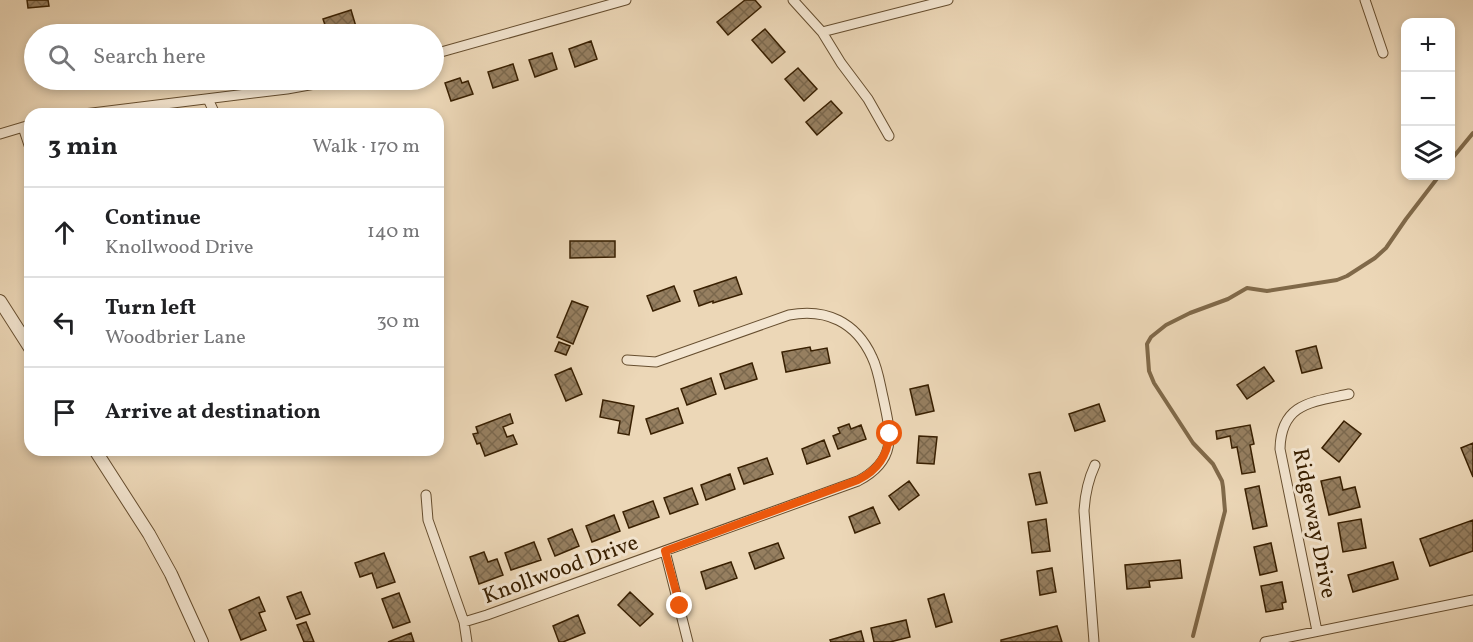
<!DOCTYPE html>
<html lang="en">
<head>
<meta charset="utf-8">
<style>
	:root { --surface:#fff; --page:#f6f6f6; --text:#202124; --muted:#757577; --line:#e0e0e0 }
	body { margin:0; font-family:Vollkorn,serif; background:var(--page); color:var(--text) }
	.controls { position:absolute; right:18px; top:18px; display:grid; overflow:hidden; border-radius:12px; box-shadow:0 3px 9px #0003 }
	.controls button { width:54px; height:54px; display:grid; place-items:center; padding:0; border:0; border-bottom:2px solid var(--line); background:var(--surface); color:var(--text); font:30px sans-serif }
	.stop { position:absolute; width:18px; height:18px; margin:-14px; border:4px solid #ea580c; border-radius:50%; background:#fff }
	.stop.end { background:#ea580c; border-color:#fff; box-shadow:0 2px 6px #0008 }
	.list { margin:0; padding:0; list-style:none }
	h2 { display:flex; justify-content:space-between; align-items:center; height:78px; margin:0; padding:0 24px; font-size:26px }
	h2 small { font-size:20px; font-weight:400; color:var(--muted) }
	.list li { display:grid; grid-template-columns:39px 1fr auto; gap:18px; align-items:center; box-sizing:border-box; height:90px; padding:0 24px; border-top:2px solid var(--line) }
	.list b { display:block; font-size:22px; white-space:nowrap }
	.list p { margin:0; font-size:20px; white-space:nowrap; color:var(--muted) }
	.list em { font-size:20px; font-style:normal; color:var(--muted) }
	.icon { flex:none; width:33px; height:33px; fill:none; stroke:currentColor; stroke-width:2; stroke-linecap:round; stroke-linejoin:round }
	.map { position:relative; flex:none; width:1473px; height:642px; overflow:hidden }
	.search { position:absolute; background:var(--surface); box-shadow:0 3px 9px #0003; left:24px; top:24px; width:420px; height:66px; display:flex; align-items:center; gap:15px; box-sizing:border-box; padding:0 21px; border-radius:33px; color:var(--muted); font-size:22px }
	.panel { position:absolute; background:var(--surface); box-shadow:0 3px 9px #0003; left:24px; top:108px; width:420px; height:348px; border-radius:18px }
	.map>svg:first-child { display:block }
</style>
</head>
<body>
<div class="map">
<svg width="1473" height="642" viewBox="0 0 1473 642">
	<defs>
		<pattern id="building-cross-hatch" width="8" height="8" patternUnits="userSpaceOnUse" patternTransform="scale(1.5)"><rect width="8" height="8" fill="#967f60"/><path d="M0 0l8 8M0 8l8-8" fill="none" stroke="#7b684d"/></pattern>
	</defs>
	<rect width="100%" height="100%" fill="#ecd7b7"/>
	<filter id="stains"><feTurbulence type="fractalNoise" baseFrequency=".00333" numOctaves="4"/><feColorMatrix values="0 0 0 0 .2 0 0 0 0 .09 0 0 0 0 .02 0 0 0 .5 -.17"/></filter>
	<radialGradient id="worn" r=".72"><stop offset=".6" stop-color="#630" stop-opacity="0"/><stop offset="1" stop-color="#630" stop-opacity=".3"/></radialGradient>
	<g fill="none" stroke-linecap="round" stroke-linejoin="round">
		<path stroke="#806949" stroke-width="4" d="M 1450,161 L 1473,133
			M 1193,636 L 1225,511 L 1223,487 L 1222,481 L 1213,464 L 1193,443 L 1154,383 L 1149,371 L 1147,344 L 1151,337 L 1166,325 L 1190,313 L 1228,299 L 1247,288 L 1267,291 L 1337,280 L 1347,276 L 1375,258 L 1386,248 L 1406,219 L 1439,176"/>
	</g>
	<path fill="url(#building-cross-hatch)" stroke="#392002" stroke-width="1.5" d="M 27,0 L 48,0 L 49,6 L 28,8 Z
		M 745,0 L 755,0 L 761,7 L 728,35 L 717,22 Z
		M 351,10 L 357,30 L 343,34 L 328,34 L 323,19 Z
		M 765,29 L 785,52 L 772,63 L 752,40 Z
		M 591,41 L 597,59 L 575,67 L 569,49 Z
		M 552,53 L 557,69 L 535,77 L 529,60 Z
		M 513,64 L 518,80 L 493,88 L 488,72 Z
		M 798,68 L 817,89 L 804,101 L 785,79 Z
		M 460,78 L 462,83 L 468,81 L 473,94 L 451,101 L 445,83 Z
		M 831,101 L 842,113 L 817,135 L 806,122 Z
		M 570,241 L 615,241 L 615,257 L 570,258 Z
		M 736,277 L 742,294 L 713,303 L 713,301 L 699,306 L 694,291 Z
		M 674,286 L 680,301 L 653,311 L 647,296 Z
		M 572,301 L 588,307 L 573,344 L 557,337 Z
		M 559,342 L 570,346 L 566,355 L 555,351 Z
		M 1316,346 L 1322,368 L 1302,373 L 1296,351 Z
		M 810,347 L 811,351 L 827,348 L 830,363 L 786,372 L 782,352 Z
		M 752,363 L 757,379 L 725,389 L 720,374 Z
		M 1264,367 L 1274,381 L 1247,399 L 1237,385 Z
		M 571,368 L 582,394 L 566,401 L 555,375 Z
		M 711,378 L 716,394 L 687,405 L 681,389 Z
		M 928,385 L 934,411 L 916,415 L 910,389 Z
		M 603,400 L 634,406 L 629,435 L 618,433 L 620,421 L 600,417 Z
		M 1099,404 L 1105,421 L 1075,431 L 1069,414 Z
		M 678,408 L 683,423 L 651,434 L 646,419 Z
		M 510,414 L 513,423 L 503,427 L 507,437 L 513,435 L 517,444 L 485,456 L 480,443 L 477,444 L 473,434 L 478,433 L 476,427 Z
		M 1344,421 L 1361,434 L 1339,462 L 1322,448 Z
		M 849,424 L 851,429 L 861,425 L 866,439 L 838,449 L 833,436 L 840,433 L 838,428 Z
		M 1250,425 L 1254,444 L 1250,445 L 1255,472 L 1242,474 L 1237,447 L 1232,448 L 1230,436 L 1217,439 L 1216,431 Z
		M 919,436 L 937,437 L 934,464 L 917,463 Z
		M 824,440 L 830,456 L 807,464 L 802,449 Z
		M 1473,443 L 1473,477 L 1461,448 Z
		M 767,458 L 773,474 L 744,484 L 738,468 Z
		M 1040,472 L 1047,503 L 1036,505 L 1029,474 Z
		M 730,474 L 735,489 L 706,500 L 701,485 Z
		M 1340,477 L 1343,490 L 1355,487 L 1360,507 L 1329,515 L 1321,481 Z
		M 909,481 L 919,495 L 899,510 L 889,496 Z
		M 1259,486 L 1267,526 L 1253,529 L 1245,489 Z
		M 692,488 L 698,504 L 670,514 L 664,498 Z
		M 653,501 L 659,517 L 629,528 L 623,512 Z
		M 873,507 L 880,523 L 855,533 L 849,517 Z
		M 614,515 L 620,531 L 592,542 L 586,526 Z
		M 1046,519 L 1050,551 L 1032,553 L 1028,522 Z
		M 1361,519 L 1366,548 L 1343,552 L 1338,523 Z
		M 1473,520 L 1473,551 L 1430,566 L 1420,539 Z
		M 572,529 L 579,546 L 555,556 L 548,539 Z
		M 534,542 L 541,560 L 511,570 L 505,553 Z
		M 778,543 L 784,558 L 755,569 L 749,553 Z
		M 1271,543 L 1277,571 L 1260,575 L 1254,547 Z
		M 484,552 L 488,562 L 497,559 L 503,575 L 479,584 L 470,557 Z
		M 384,553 L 395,582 L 377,588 L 372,573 L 360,577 L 355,563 Z
		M 1180,560 L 1182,578 L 1149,581 L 1150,587 L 1127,589 L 1125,565 Z
		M 731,562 L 737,578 L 706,589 L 701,572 Z
		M 1393,562 L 1398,579 L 1353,592 L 1348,575 Z
		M 1052,568 L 1056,592 L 1040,595 L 1037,571 Z
		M 1282,582 L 1286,602 L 1282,603 L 1283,609 L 1266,612 L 1261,586 Z
		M 301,592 L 310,614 L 296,619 L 287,597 Z
		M 630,592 L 653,614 L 640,626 L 618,605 Z
		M 399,593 L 410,622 L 393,628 L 382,599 Z
		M 944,594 L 952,622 L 936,627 L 928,599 Z
		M 259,597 L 265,611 L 259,613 L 266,630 L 241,640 L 229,610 Z
		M 578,615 L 585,633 L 563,642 L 559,642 L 553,626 Z
		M 906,620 L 910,637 L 890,642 L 874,642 L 871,628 Z
		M 306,622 L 314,642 L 304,642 L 297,625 Z
		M 1057,626 L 1062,642 L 1001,642 L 1001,640 Z
		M 861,631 L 864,642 L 831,642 L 830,640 Z
		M 411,633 L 414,642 L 388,642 Z"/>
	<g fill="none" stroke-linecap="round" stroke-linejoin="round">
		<defs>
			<path id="minor" d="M 793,0 L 822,32 L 841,63 L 868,99 L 889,136
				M 1365,0 L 1383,53
				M 822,32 L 948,0
				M 434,54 L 626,0
				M 208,99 L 215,114
				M 84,114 L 287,89 L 337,80
				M 23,127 L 30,148
				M 0,134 L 30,125
				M 426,495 L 428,520 L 464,622 L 467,642
				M 665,551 L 688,642
				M 464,622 L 487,615 L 858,481 C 898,460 891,434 883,397 C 880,384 878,369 872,357 C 856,322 826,308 789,315 L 656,362 L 627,360
				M 1317,631 L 1280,449 C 1281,403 1312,402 1349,394
				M 1094,642 L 1084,511 C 1085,494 1088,480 1095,465
				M 1265,642 L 1473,600"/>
			<path id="tertiary" d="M 0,301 L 30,348
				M 95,450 L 149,534 L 171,574 L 202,642"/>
		</defs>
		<use href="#minor" stroke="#664e2f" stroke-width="11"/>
		<use href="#tertiary" stroke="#664e2f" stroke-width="14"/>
		<use href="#minor" stroke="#f3e5d0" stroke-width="9"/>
		<use href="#tertiary" stroke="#f3e5d0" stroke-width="12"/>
	</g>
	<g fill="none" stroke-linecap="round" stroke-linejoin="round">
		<path stroke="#ea580c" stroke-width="8" d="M 680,606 L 665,551 L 858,480 C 878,470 887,456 890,434"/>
	</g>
	<g text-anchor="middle" stroke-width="6" stroke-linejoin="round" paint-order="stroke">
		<g font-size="22" fill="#392002" stroke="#f3e5d0">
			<text transform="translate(1316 523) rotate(79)" y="8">Ridgeway Drive</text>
			<text transform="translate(560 568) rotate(-20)" y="8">Knollwood Drive</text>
		</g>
	</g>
	<rect width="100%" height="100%" filter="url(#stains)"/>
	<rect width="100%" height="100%" fill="url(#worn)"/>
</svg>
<div class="controls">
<button>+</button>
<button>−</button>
<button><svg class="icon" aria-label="layers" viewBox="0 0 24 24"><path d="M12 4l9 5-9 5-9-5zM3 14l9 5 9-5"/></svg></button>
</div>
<div class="stop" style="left:890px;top:434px"></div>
<div class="stop end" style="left:680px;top:606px"></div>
<div class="search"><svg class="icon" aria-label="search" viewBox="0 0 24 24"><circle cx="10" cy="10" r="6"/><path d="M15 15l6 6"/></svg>Search here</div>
<section class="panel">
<h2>3 min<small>Walk · 170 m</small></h2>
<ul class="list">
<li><svg class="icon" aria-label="ahead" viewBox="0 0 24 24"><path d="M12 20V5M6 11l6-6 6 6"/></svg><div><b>Continue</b><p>Knollwood Drive</p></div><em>140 m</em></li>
<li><svg class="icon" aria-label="left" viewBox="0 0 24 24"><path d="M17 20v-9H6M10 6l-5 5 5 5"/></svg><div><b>Turn left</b><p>Woodbrier Lane</p></div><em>30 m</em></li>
<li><svg class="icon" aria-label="arrive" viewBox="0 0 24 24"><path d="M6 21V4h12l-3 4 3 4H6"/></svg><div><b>Arrive at destination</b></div></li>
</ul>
</section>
</div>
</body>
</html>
